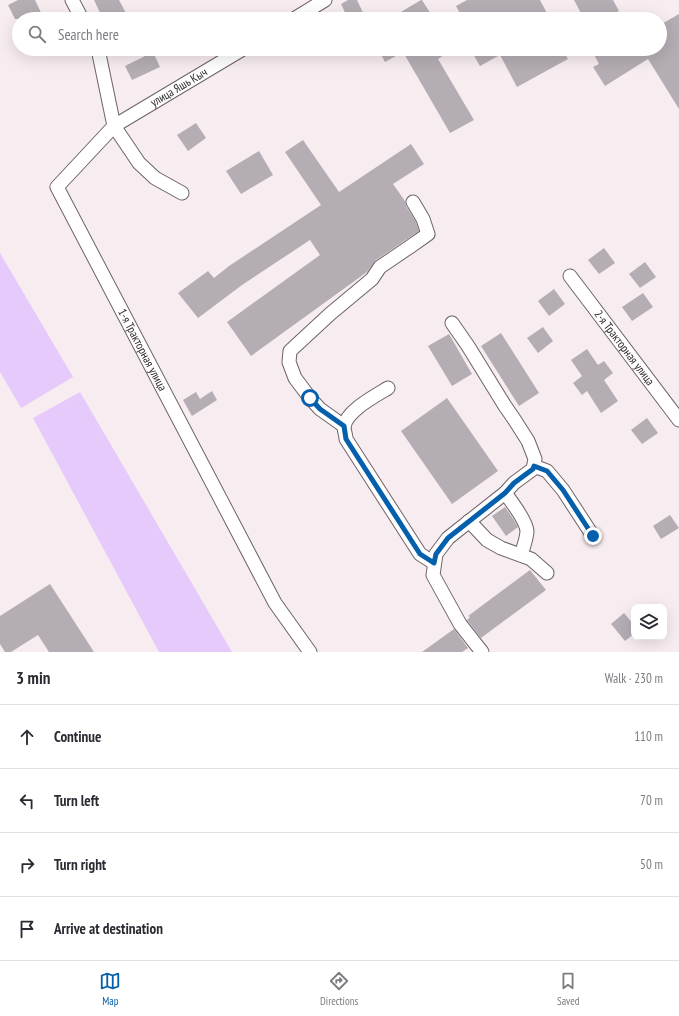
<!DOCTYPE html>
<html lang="en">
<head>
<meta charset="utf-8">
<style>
	:root { --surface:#fff; --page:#f2f2f3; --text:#2b2b33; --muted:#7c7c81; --line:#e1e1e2; --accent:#045fac }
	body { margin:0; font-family:"PT Sans Narrow",sans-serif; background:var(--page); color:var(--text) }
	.controls { position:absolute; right:12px; bottom:12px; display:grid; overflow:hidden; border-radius:8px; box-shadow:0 4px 16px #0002 }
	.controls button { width:36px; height:36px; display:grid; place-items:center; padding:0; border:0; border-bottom:1px solid var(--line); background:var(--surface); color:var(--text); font:20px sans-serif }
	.stop { position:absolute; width:12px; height:12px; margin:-9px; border:3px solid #045fac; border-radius:50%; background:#fff }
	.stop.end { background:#045fac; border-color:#fff; box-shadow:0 1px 4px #0008 }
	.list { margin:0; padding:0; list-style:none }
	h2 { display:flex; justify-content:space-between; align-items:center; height:52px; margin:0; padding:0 16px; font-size:17px }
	h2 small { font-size:13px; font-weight:400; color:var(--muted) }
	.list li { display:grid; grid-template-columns:26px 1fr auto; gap:12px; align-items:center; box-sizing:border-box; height:64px; padding:0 16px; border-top:1px solid var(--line) }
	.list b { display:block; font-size:15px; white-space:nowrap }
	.list em { font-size:13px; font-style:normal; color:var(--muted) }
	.icon { flex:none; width:22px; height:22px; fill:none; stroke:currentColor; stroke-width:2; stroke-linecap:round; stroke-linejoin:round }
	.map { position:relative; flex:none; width:679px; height:652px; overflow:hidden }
	.search { position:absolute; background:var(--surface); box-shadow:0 4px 16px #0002; left:12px; right:12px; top:12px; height:44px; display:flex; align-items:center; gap:10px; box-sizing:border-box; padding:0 14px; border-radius:22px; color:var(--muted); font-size:15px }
	.sheet { height:308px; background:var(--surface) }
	nav { display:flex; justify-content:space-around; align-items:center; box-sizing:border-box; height:56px; border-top:1px solid var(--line); background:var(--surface); font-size:11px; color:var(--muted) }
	nav a { display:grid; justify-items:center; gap:2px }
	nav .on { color:var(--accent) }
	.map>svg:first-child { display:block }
</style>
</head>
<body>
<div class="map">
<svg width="679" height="652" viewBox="0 0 679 652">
	<rect width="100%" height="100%" fill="#f7ecf0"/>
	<path fill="#e7cafc" d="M 0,253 L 73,377 L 21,408 L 0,372 Z
		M 80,392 L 232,652 L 159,652 L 33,418 Z"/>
	<path fill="#b5adb4" d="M 18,0 L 35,0 L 44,19 L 15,19 L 8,5 Z
		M 94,0 L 119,0 L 129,19 L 103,19 Z
		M 348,0 L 357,0 L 366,19 L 348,19 L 341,4 Z
		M 421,0 L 422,0 L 434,19 L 389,19 Z
		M 467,0 L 540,0 L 550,19 L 463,19 L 456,6 Z
		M 574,0 L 613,0 L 619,11 L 603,19 L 584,19 Z
		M 679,14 L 679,109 L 648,59 L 605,86 L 593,67 L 599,64 L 591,49 L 660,49 L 660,25 Z
		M 378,49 L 454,49 L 438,59 L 474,120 L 450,133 L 403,52 L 385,62 Z
		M 470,49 L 562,49 L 568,59 L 517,87 L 500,55 L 480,66 Z
		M 153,52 L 160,67 L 132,80 L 125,66 Z
		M 196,123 L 206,138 L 188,151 L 177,135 Z
		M 303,140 L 339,192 L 411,144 L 424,164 L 393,184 L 405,201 L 406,206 L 416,222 L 419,231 L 376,260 L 367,272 L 251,356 L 227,322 L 320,255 L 310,240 L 242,285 L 198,318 L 178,293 L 208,271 L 214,278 L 229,266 L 321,205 L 285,152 Z
		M 259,151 L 273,175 L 241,194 L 226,171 Z
		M 604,248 L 615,263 L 599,274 L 588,260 Z
		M 645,262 L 656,277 L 640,288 L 629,274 Z
		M 554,289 L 565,304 L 549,316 L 538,301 Z
		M 643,293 L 653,307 L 632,321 L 622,307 Z
		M 543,327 L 553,341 L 538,353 L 527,338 Z
		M 501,333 L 539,393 L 519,406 L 481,346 Z
		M 449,334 L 472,374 L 452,386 L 428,346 Z
		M 587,349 L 598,365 L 604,361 L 613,373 L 604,380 L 618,401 L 601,413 L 587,391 L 582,395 L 573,383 L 582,376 L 571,360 Z
		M 212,391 L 217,400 L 192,416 L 183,400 L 196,392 L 200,399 Z
		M 447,398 L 498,471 L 452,504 L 401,431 Z
		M 647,418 L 658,433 L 642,444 L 631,430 Z
		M 505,507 L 514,520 L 518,527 L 506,536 L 492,516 Z
		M 670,515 L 679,528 L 661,539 L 653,526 Z
		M 530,570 L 546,590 L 481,638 L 467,620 L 470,617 L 468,616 Z
		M 50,584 L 94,652 L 49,652 L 38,635 L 11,652 L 5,652 L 0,644 L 0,616 Z
		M 624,613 L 634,625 L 634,634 L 625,641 L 611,624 Z
		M 454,629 L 468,648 L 462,652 L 422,652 Z"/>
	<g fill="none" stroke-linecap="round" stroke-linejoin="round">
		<defs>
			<g id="minor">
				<path d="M 72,0 L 82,19"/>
				<path d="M 294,19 L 325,0"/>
				<path id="s1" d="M 98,49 L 114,126 L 57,187 L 275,603 L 310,652"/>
				<path id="s2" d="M 182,193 L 155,178 L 139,163 L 114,126 L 243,49"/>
				<path id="s3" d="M 570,276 L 679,420"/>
				<path d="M 452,323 L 468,346 L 505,406 L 514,419 L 528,441 L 535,459 L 533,469 L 514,483 L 505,493 L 448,538 L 436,554 L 433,575 L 460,624 L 482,652"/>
				<path d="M 388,388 C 375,396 346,411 344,427 C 344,430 346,435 346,439 L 420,554 L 434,563"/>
				<path d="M 344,426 L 320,409 L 310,398 L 295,378 L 289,362 L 290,351 L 330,314 L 372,279 L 380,267 L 411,246 L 428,234 L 423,219 L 413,202"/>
				<path d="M 534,466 L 547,471 L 563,490 L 593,536"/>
				<path d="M 505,493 C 511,501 526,520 527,531 C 527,536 523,549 521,555"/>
				<path d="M 469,521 L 487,540 L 501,548 L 531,559 L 547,573"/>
			</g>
		</defs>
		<use href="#minor" stroke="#6d6367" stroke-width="15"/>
		<use href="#minor" stroke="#fff" stroke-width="13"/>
	</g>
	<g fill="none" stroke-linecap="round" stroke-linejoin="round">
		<path stroke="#045fac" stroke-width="5" d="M 310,398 L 320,409 L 344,426 L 346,439 L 420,554 L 434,563 L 436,554 L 448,538 L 505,493 L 514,483 L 533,469 L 534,466 L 547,471 L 563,490 L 593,536"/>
	</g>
	<g text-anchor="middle" stroke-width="3" stroke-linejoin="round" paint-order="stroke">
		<g font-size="12" fill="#302b2d" stroke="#fff">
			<text dy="4" stroke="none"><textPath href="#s2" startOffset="173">улица Яшь Кыч</textPath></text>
			<text dy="4" stroke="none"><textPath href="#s3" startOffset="90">2-я Тракторная улица</textPath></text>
			<text dy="4" stroke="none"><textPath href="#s1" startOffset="346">1-я Тракторная улица</textPath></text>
		</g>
	</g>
</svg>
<div class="controls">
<button><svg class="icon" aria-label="layers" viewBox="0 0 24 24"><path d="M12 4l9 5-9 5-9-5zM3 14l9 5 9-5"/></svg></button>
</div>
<div class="stop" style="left:310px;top:398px"></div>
<div class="stop end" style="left:593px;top:536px"></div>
<div class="search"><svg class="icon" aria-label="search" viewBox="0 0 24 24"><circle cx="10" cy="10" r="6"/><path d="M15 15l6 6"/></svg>Search here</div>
</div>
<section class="sheet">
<h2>3 min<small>Walk · 230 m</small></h2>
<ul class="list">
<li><svg class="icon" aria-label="ahead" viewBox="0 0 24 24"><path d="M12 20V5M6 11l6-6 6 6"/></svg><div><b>Continue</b></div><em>110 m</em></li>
<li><svg class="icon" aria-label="left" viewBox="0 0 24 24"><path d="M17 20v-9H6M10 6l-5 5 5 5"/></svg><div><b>Turn left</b></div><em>70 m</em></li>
<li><svg class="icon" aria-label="right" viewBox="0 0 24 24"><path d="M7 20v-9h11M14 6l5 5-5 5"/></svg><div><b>Turn right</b></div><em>50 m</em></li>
<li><svg class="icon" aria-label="arrive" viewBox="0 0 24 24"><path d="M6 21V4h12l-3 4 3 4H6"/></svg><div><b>Arrive at destination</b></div></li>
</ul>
</section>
<nav>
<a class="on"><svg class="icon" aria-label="map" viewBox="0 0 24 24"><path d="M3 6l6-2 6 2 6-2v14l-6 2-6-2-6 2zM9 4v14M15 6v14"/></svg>Map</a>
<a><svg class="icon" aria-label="directions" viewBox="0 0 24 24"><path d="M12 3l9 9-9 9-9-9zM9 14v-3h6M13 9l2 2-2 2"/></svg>Directions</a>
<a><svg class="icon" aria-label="saved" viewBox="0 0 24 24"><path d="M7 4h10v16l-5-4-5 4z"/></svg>Saved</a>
</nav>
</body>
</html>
